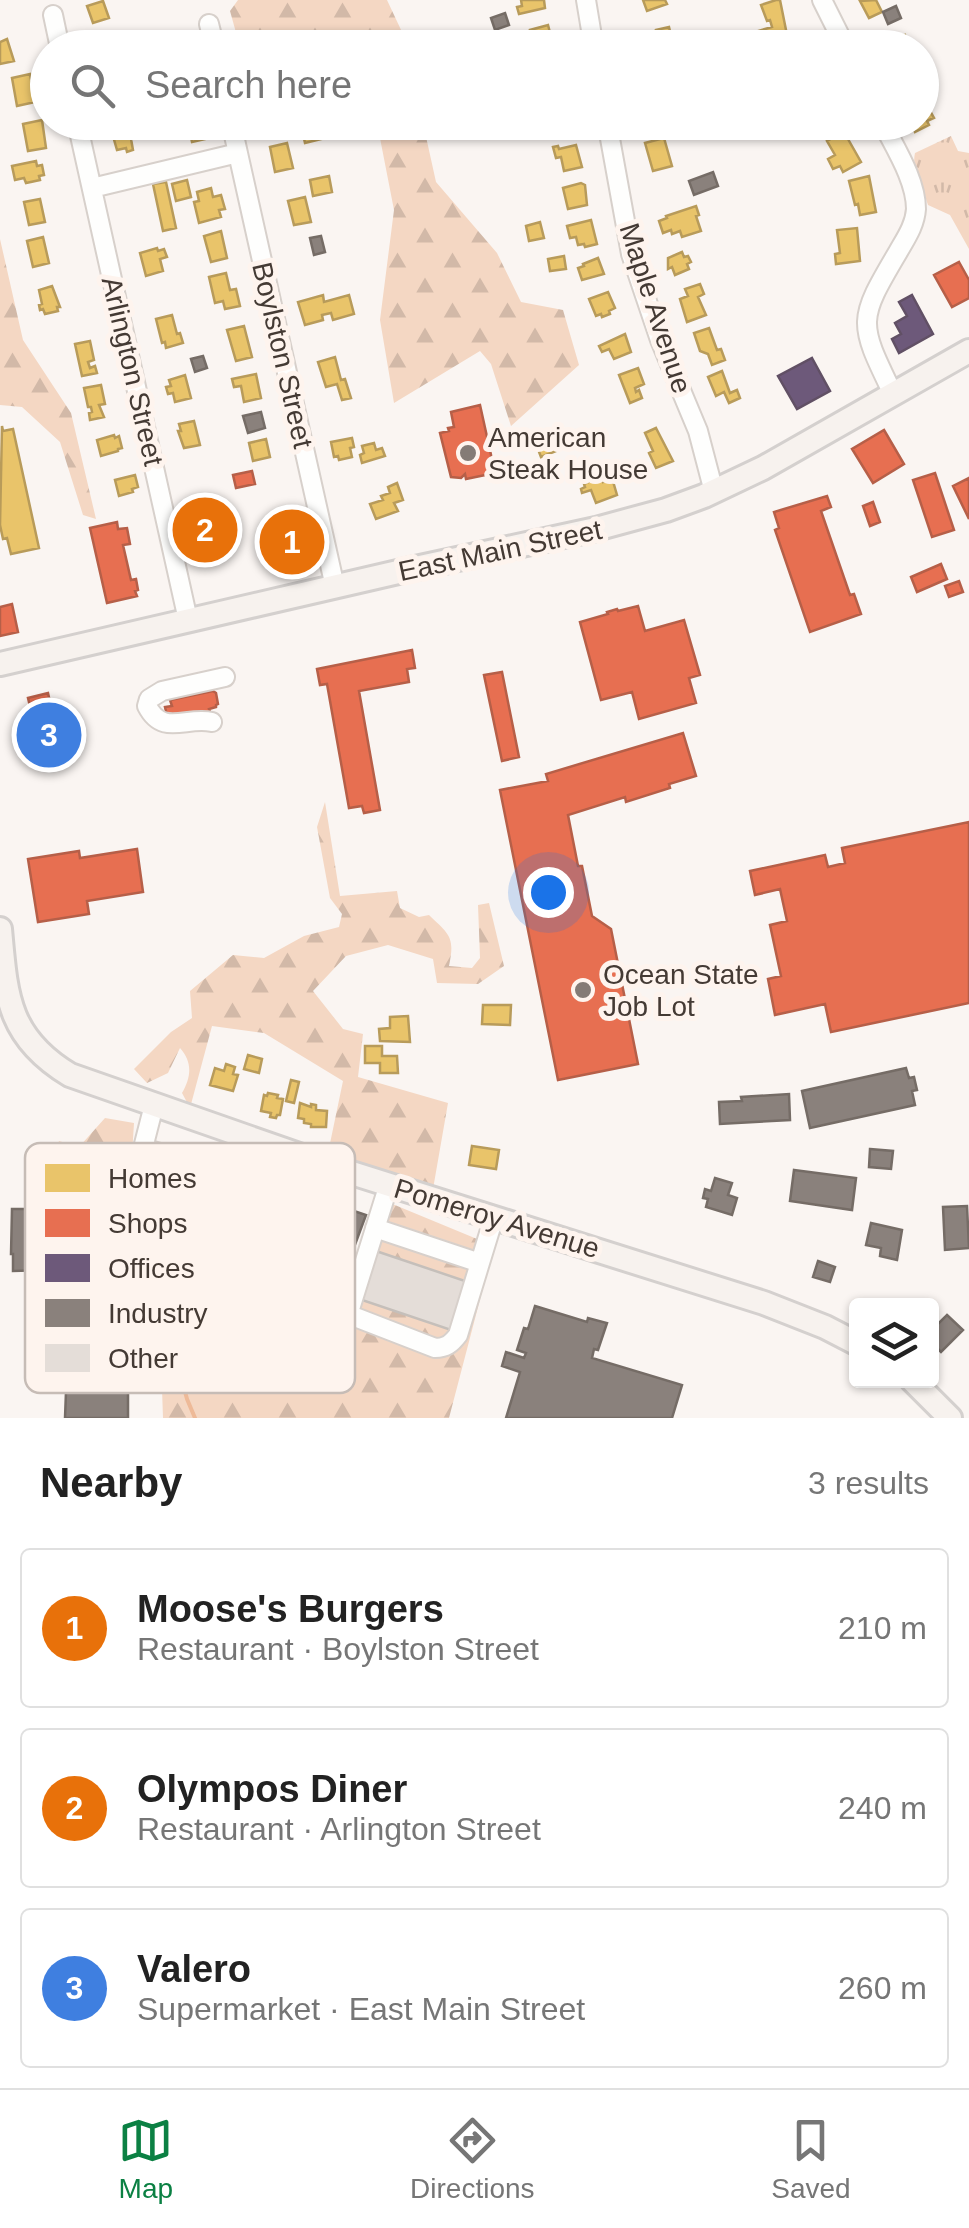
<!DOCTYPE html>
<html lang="en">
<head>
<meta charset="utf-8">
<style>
	:root { --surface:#fff; --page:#f6f6f6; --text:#222; --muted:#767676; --line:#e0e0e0; --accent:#0b8043 }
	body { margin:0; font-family:Helvetica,sans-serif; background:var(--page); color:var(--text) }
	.controls { position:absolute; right:30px; bottom:30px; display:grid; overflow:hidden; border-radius:10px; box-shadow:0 2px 8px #0004 }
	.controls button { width:90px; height:90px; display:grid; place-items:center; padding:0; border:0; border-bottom:2px solid var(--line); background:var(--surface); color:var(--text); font:50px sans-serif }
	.you { position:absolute; left:548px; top:892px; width:35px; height:35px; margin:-25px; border:8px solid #fff; border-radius:50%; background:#1a73e8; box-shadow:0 0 0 15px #1a73e833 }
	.badge { display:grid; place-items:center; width:65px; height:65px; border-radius:50%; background:var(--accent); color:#fff; font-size:32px; font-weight:700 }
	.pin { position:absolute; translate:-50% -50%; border:5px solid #fff; box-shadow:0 2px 10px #0006 }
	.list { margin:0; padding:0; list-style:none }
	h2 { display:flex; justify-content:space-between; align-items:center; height:130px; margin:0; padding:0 40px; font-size:42px }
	h2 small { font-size:32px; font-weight:400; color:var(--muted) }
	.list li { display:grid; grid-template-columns:65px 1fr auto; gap:30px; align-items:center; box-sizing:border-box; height:160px; margin:0 20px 20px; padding:0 20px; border:2px solid var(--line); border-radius:10px }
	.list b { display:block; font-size:38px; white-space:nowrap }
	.list p { margin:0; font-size:32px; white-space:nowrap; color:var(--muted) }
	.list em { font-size:32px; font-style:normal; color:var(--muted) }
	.icon { flex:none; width:55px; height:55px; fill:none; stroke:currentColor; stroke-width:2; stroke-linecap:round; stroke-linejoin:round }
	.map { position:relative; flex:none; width:969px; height:1418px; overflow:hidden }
	.search { position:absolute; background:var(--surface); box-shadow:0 2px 8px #0004; left:30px; right:30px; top:30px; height:110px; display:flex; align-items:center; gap:25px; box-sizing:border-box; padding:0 35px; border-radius:55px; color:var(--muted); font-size:38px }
	.sheet { height:670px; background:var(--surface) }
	nav { display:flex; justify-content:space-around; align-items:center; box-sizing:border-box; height:140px; border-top:2px solid var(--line); background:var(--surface); font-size:28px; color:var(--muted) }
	nav a { display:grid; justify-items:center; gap:5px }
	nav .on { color:var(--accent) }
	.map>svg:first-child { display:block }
</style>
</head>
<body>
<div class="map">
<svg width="969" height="1418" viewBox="0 0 969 1418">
	<defs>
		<pattern id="grass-tufts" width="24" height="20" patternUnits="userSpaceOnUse" patternTransform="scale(2.5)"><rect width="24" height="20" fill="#f4d7c3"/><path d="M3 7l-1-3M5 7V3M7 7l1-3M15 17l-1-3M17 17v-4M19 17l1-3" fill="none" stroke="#d2b9a8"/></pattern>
		<pattern id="forest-firs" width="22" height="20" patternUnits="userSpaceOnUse" patternTransform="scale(2.5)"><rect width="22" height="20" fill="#f4d7c3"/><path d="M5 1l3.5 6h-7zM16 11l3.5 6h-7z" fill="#d2b9a8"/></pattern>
	</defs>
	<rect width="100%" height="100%" fill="#faf5f2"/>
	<path fill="url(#grass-tufts)" d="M 951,136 L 958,151 L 969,153 L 969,249 L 950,215 L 928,205 C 923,187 911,171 915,153 Z"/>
	<path fill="url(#forest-firs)" d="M 238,0 L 387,0 L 402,32 L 405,47 L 240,47 L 230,11 Z
		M 372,123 L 423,123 L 436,182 L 497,253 L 521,302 L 563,310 L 579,365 L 511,426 L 491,364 L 480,351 L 394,403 L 380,320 L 394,210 L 379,133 Z
		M 0,239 L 23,340 L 71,413 L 96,519 L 83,515 L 60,442 L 22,407 L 0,405 Z
		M 325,802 L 340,896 L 397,891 L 400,908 L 419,917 L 429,915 C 450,935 455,937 449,966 L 472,968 L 480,958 L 478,905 L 489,903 L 504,966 L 478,984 L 437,983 L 433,959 L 388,945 L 346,956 L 313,991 L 343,1029 L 363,1034 L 358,1077 L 448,1103 L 433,1189 L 328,1153 L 343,1081 L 264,1033 L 212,1026 L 190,1108 L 182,1093 C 191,1077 193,1063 180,1048 L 168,1073 L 147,1083 L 134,1069 L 171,1032 L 192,1018 L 190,991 L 233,955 L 264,958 L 304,936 L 339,927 L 342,914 L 330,898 L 317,827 Z
		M 105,1118 L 134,1123 L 132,1155 L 154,1209 L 292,1264 L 356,1280 L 390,1203 L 494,1246 L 449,1418 L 163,1418 L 161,1360 L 149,1360 L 126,1287 L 125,1276 L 94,1215 L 55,1177 L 63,1159 L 54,1153 L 59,1141 L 79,1147 Z"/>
	<path fill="#e9c46a" stroke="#b89b5a" stroke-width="2.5" d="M 521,0 L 544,0 L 545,8 L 519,14 L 517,7 L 522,6 Z
		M 643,0 L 665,0 L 667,4 L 647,11 Z
		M 776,0 L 780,0 L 786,30 L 772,35 L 774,42 L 762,46 L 758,31 L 772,27 L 770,20 L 767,21 L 761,5 Z
		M 876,0 L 882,12 L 869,18 L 860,1 Z
		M 103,1 L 109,18 L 93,23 L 87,6 Z
		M 548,25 L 553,44 L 527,48 L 525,39 L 532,38 L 530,30 Z
		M 669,27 L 674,48 L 657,48 L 656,44 L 659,44 L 656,30 Z
		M 905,35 L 911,48 L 882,48 L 881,47 Z
		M 7,39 L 14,61 L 0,64 L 0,42 Z
		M 30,74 L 35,102 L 17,106 L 12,78 Z
		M 929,109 L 934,118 L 927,121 L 929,125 L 915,132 L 911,122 L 922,122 L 922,111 Z
		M 42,120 L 46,148 L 28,151 L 23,124 Z
		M 109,122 L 127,122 L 123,123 L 123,126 L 134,124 L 137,138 L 131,139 L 133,150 L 127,152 L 126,148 L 117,150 Z
		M 194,122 L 214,124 L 218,126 L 220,132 L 217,133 L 218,136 L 192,142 L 189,128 L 195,126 Z
		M 311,122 L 317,122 L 321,139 L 305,143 L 301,125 Z
		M 844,132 L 861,162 L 843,172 L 840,166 L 833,169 L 828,159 L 835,155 L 827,141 Z
		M 664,138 L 672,166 L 653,171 L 645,143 Z
		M 287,143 L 293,168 L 275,172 L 270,147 Z
		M 576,145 L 582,167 L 564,171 L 561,157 L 556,158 L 553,147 L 558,146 L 559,149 Z
		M 36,161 L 37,166 L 42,165 L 44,175 L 39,176 L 40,180 L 26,183 L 24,178 L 15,180 L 12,166 Z
		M 329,176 L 332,192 L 313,196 L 310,180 Z
		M 869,176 L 876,212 L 860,215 L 858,204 L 855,205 L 849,181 Z
		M 187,180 L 191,197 L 176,201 L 172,184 Z
		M 166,182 L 176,228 L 163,231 L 153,184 Z
		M 581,183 L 585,185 L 587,205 L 568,209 L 563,188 Z
		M 211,188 L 213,197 L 221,195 L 225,209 L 219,210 L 221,217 L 199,223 L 194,202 L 199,201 L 197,192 Z
		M 305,197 L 311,222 L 294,225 L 288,201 Z
		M 40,199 L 45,222 L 29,225 L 24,202 Z
		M 696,206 L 699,215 L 696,216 L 701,231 L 682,237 L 680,231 L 672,234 L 671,230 L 663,233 L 659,221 L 667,218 L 666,216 Z
		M 591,220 L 597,244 L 585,247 L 584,244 L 578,245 L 576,237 L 570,238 L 567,226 Z
		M 540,222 L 544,238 L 529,241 L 526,226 Z
		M 857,228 L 860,261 L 836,264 L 835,254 L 840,253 L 837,230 Z
		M 221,231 L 227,258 L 211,262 L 204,236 Z
		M 43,237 L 49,263 L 33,267 L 27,241 Z
		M 157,248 L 158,251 L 164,249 L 167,257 L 160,259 L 163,271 L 146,276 L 140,253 Z
		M 682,252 L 684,257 L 688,256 L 691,262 L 687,264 L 689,269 L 675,275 L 672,267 L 668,269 L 668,258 Z
		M 564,256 L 566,269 L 550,271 L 548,259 Z
		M 598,258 L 604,274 L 582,280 L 578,268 L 584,266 L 583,264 Z
		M 226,273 L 230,290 L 236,289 L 240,306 L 225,309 L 223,301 L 215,303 L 209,277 Z
		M 700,284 L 704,294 L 698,297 L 706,315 L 687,322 L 680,299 L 688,296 L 685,289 Z
		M 52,286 L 60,307 L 57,307 L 58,311 L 45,314 L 43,309 L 40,310 L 39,305 L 42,304 L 39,290 Z
		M 608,292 L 615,308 L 609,311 L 610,314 L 602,317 L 601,314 L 596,316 L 589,299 Z
		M 323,295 L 324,302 L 349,295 L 354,314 L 333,320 L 331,313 L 322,315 L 323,320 L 305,325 L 298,302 Z
		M 172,315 L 177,334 L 180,333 L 183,343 L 166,348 L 165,342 L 162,343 L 156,319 Z
		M 244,326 L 252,357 L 236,361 L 227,330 Z
		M 709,328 L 717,350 L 721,349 L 725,360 L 712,365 L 708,354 L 700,351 L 694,333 Z
		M 625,334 L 631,352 L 614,359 L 609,349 L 602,352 L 599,346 Z
		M 90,341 L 94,360 L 88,362 L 90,368 L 95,366 L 97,373 L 82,376 L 75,344 Z
		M 335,357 L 341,380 L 345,379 L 351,398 L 342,400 L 337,384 L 326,387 L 318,362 Z
		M 638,368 L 644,384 L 635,388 L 636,392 L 639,390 L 642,398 L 630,403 L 619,375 Z
		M 722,371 L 730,393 L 737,390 L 740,398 L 729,403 L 724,392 L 716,396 L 708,377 Z
		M 256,374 L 261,398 L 244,402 L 241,386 L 234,387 L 232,379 Z
		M 185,375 L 191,398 L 175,402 L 173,393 L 168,394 L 166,387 L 171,386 L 169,380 Z
		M 101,385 L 105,404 L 99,405 L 104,417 L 90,420 L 89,413 L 92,412 L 91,407 L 88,407 L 84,388 Z
		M 194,421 L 200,445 L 184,448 L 178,431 L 181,431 L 179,424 Z
		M 2,426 L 3,431 L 13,429 L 39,548 L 11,554 L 7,538 L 3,539 L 0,525 Z
		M 656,428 L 673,461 L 656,468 L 649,453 L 653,451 L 645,433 Z
		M 548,430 L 556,451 L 541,457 L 533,436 Z
		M 114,435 L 115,438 L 119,436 L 122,448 L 118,449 L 118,451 L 101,456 L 97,440 Z
		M 352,438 L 354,447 L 350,448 L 352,457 L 339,460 L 338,456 L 334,457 L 331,442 Z
		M 266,439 L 270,457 L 253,461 L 249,443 Z
		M 374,443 L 376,450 L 382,448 L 385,456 L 362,463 L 360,455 L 364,453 L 362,446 Z
		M 135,475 L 138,487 L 132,489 L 133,492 L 119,496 L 115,480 Z
		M 601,476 L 603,482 L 612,478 L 617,495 L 596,503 L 591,490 L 582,493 L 581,489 L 585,487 L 584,484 Z
		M 397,483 L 403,500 L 394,503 L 398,511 L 376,519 L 370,504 L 383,500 L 381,496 L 390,493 L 388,487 Z
		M 483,1005 L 511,1005 L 510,1025 L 482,1024 Z
		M 408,1016 L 410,1042 L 380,1041 L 379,1029 L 390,1028 L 390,1017 Z
		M 365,1046 L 382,1046 L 382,1056 L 397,1056 L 398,1073 L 380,1073 L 380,1063 L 365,1063 Z
		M 248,1055 L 262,1059 L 259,1073 L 244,1069 Z
		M 226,1064 L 235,1067 L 233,1074 L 238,1075 L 233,1091 L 210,1085 L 215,1068 L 224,1071 Z
		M 291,1080 L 299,1082 L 294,1103 L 286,1101 Z
		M 268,1093 L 278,1095 L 277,1098 L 283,1099 L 280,1115 L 277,1115 L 276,1118 L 270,1117 L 271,1113 L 261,1111 L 264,1095 L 267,1096 Z
		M 300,1103 L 311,1107 L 311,1104 L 316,1105 L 316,1110 L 327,1111 L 326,1127 L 311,1127 L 311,1124 L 304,1123 L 304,1119 L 298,1118 Z
		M 472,1146 L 499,1150 L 496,1169 L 469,1165 Z"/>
	<path fill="#e76f51" stroke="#b65f48" stroke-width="2.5" d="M 959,262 L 969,280 L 969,298 L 952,307 L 934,275 Z
		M 480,405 L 495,473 L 466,479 L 465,474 L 461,478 L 451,477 L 440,433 L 449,431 L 448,428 L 454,427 L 451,412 Z
		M 884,430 L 904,464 L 873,483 L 852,449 Z
		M 252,471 L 255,484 L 236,488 L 233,475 Z
		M 935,473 L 954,530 L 932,537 L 913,480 Z
		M 969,478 L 969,519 L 953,486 Z
		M 827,496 L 831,507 L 821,511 L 850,595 L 854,594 L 861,614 L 810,632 L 775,530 L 779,528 L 774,512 Z
		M 873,502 L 880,522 L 870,526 L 863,506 Z
		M 196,517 L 196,521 L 214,517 L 220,534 L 211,536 L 213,543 L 194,547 L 188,519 Z
		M 117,522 L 118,529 L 127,528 L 130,544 L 123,545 L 131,580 L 136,579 L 138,590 L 135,591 L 137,596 L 107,603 L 90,528 Z
		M 298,525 L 304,555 L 287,558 L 281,528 Z
		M 941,564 L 947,579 L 917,592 L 911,577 Z
		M 959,581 L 963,592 L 949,597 L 945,586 Z
		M 12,604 L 18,632 L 0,636 L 0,607 Z
		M 638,606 L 645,631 L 684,620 L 700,675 L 689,678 L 696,703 L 639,719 L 632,692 L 601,700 L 580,622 L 608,614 L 607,612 L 617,609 L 618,611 Z
		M 412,650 L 415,668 L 407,669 L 409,682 L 359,691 L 380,810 L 364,813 L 362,806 L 349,808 L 327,684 L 320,685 L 317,669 Z
		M 502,672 L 519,757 L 502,761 L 484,675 Z
		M 213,691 L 216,693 L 218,704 L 216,705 L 216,707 L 209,709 L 210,712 L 168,720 L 165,707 L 172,706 L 170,700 Z
		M 48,693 L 56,728 L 36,732 L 28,698 Z
		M 61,727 L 63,737 L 37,743 L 34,733 Z
		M 683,733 L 696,776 L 669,784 L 670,788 L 626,802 L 625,797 L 568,815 L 578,866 L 582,866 L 592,916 L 611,929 L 638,1064 L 558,1080 L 500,790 L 548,781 L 546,774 Z
		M 969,822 L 969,1003 L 831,1032 L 825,1004 L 775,1015 L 768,979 L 781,976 L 770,925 L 787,921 L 780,889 L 755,895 L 750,871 L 825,855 L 828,867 L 845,863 L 842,848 Z
		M 137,849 L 143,892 L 87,901 L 89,914 L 38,922 L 28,859 L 79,851 L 80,858 Z"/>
	<path fill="#6d597a" stroke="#615065" stroke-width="2.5" d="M 912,295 L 933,334 L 899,353 L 892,339 L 901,334 L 895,323 L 907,316 L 899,302 Z
		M 812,358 L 830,391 L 797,409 L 778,376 Z"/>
	<path fill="#8a817c" stroke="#756c66" stroke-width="2.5" d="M 896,6 L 901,18 L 888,24 L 883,12 Z
		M 505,13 L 509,25 L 495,30 L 491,18 Z
		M 713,172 L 718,186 L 694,195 L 689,181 Z
		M 321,236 L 325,252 L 314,255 L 310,238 Z
		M 203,356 L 207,368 L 195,372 L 191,359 Z
		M 261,412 L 265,428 L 248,433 L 243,416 Z
		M 906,1068 L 909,1078 L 914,1077 L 917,1090 L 912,1091 L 915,1105 L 810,1128 L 802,1091 Z
		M 789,1094 L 790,1120 L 720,1124 L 719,1102 L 742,1101 L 741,1097 Z
		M 870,1149 L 893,1151 L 891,1169 L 869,1167 Z
		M 794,1170 L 856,1178 L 852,1210 L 790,1201 Z
		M 715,1178 L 732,1183 L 728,1195 L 737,1198 L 732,1215 L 706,1207 L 708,1199 L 703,1198 L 705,1189 L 711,1191 Z
		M 967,1206 L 969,1248 L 945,1250 L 943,1207 Z
		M 12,1209 L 51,1209 L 52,1266 L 48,1266 L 48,1270 L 13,1271 L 13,1254 L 11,1254 Z
		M 348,1209 L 366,1215 L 346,1269 L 328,1263 Z
		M 871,1223 L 902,1230 L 897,1260 L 880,1256 L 881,1248 L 866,1245 Z
		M 818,1261 L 835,1267 L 830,1282 L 813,1277 Z
		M 535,1306 L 587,1322 L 588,1318 L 607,1323 L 598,1350 L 594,1349 L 592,1358 L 682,1385 L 672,1418 L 506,1418 L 520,1372 L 502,1366 L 506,1352 L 524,1358 L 526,1353 L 517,1350 L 524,1328 L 528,1329 Z
		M 947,1315 L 963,1330 L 941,1352 L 932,1343 L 932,1317 L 938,1324 Z
		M 128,1364 L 128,1418 L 65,1418 L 67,1365 Z"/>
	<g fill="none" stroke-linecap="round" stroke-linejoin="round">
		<path stroke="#eeba98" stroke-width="4" d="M 83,1144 L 92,1172 L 110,1199 L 164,1314 L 187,1399 L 195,1418"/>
	</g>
	<path fill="#e4ddd8" stroke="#c5bfba" stroke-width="2.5" d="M 376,1251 L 468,1282 L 451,1330 L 359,1299 Z"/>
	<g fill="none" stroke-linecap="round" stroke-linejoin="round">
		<defs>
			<path id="minor" d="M 586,0 L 594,48
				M 822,0 L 846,48
				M 53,15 L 60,48
				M 209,24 L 215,48
				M 77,122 L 188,620
				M 231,122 L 335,587
				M 607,122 L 631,254 L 660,340 L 698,431 L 714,492
				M 882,122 C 895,148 916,180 916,209 C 915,225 906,238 898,252 C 857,321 858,322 893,394
				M 92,188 L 238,153
				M 212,722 C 186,716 163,737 147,706 L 149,699 L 162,691 L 225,677
				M 143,1148 L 208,1167 L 194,1204 L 153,1189 L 143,1148 L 154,1105
				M 389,1184 L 349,1312 L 355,1317 L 435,1348 C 446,1348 451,1344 458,1335 L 494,1217
				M 375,1228 L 480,1263"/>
			<path id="major" d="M 0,664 L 411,569 L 596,529 L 666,510 L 704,496 L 763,468 L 969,351
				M 0,929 C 6,995 7,1037 70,1075 L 339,1169 L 764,1303 L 825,1327 L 856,1343
				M 912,1380 L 950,1418"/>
		</defs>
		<use href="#minor" stroke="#d7d0cb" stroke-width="22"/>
		<use href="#major" stroke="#d4d0ce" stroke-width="28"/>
		<use href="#minor" stroke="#fefefd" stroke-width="18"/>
		<use href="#major" stroke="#f7f2ee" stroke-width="22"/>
	</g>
	<g fill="#847b76" stroke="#fef4ee" stroke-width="4">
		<circle cx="468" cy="453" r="10"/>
		<circle cx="583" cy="990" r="10"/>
	</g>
	<g text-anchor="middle" stroke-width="10" stroke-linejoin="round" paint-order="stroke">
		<g font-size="28" fill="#443a34" stroke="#fef4ee">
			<text transform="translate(656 308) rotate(72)" y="10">Maple Avenue</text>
			<text transform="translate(283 355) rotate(77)" y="10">Boylston Street</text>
			<text transform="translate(133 371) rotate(77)" y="10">Arlington Street</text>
			<text transform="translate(500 550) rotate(-12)" y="10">East Main Street</text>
			<text transform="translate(497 1218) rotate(17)" y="10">Pomeroy Avenue</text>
		</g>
		<g font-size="28" fill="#443a34" stroke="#fef4ee" text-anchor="start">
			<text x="488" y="447">American<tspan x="488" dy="32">Steak House</tspan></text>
			<text x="603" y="984">Ocean State<tspan x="603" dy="32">Job Lot</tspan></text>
		</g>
	</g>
	<rect x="25" y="1143" width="330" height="250" rx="15" fill="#fef4ee" stroke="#c6bcb6" stroke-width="2.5"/>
	<rect x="45" y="1164" width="45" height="28" fill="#e9c46a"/>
	<rect x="45" y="1209" width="45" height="28" fill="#e76f51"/>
	<rect x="45" y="1254" width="45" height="28" fill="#6d597a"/>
	<rect x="45" y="1299" width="45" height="28" fill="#8a817c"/>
	<rect x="45" y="1344" width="45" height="28" fill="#e4ddd8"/>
	<g font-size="28" fill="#443a34">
		<text x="108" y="1188">Homes</text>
		<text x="108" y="1233">Shops</text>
		<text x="108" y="1278">Offices</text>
		<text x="108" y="1323">Industry</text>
		<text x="108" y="1368">Other</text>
	</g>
</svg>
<div class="controls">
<button><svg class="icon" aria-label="layers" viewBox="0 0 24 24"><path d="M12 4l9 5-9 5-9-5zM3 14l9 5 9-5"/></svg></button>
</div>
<div class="you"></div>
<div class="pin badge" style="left:292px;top:542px;background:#e8710a">1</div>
<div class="pin badge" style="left:205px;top:530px;background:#e8710a">2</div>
<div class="pin badge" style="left:49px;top:735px;background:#3f7fe0">3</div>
<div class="search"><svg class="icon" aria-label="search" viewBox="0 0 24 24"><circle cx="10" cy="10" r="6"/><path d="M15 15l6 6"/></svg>Search here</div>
</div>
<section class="sheet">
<h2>Nearby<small>3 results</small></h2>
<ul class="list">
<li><span class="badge" style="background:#e8710a">1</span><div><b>Moose's Burgers</b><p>Restaurant · Boylston Street</p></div><em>210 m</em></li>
<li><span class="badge" style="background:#e8710a">2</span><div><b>Olympos Diner</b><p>Restaurant · Arlington Street</p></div><em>240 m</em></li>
<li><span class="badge" style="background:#3f7fe0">3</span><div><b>Valero</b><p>Supermarket · East Main Street</p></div><em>260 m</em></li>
</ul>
</section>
<nav>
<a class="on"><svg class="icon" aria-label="map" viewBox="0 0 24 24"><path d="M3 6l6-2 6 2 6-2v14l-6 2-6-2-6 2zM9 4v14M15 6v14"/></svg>Map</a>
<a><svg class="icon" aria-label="directions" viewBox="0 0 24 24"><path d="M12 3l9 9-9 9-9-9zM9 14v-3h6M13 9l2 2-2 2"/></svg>Directions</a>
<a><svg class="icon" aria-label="saved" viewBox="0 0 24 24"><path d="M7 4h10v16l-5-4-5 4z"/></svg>Saved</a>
</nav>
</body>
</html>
